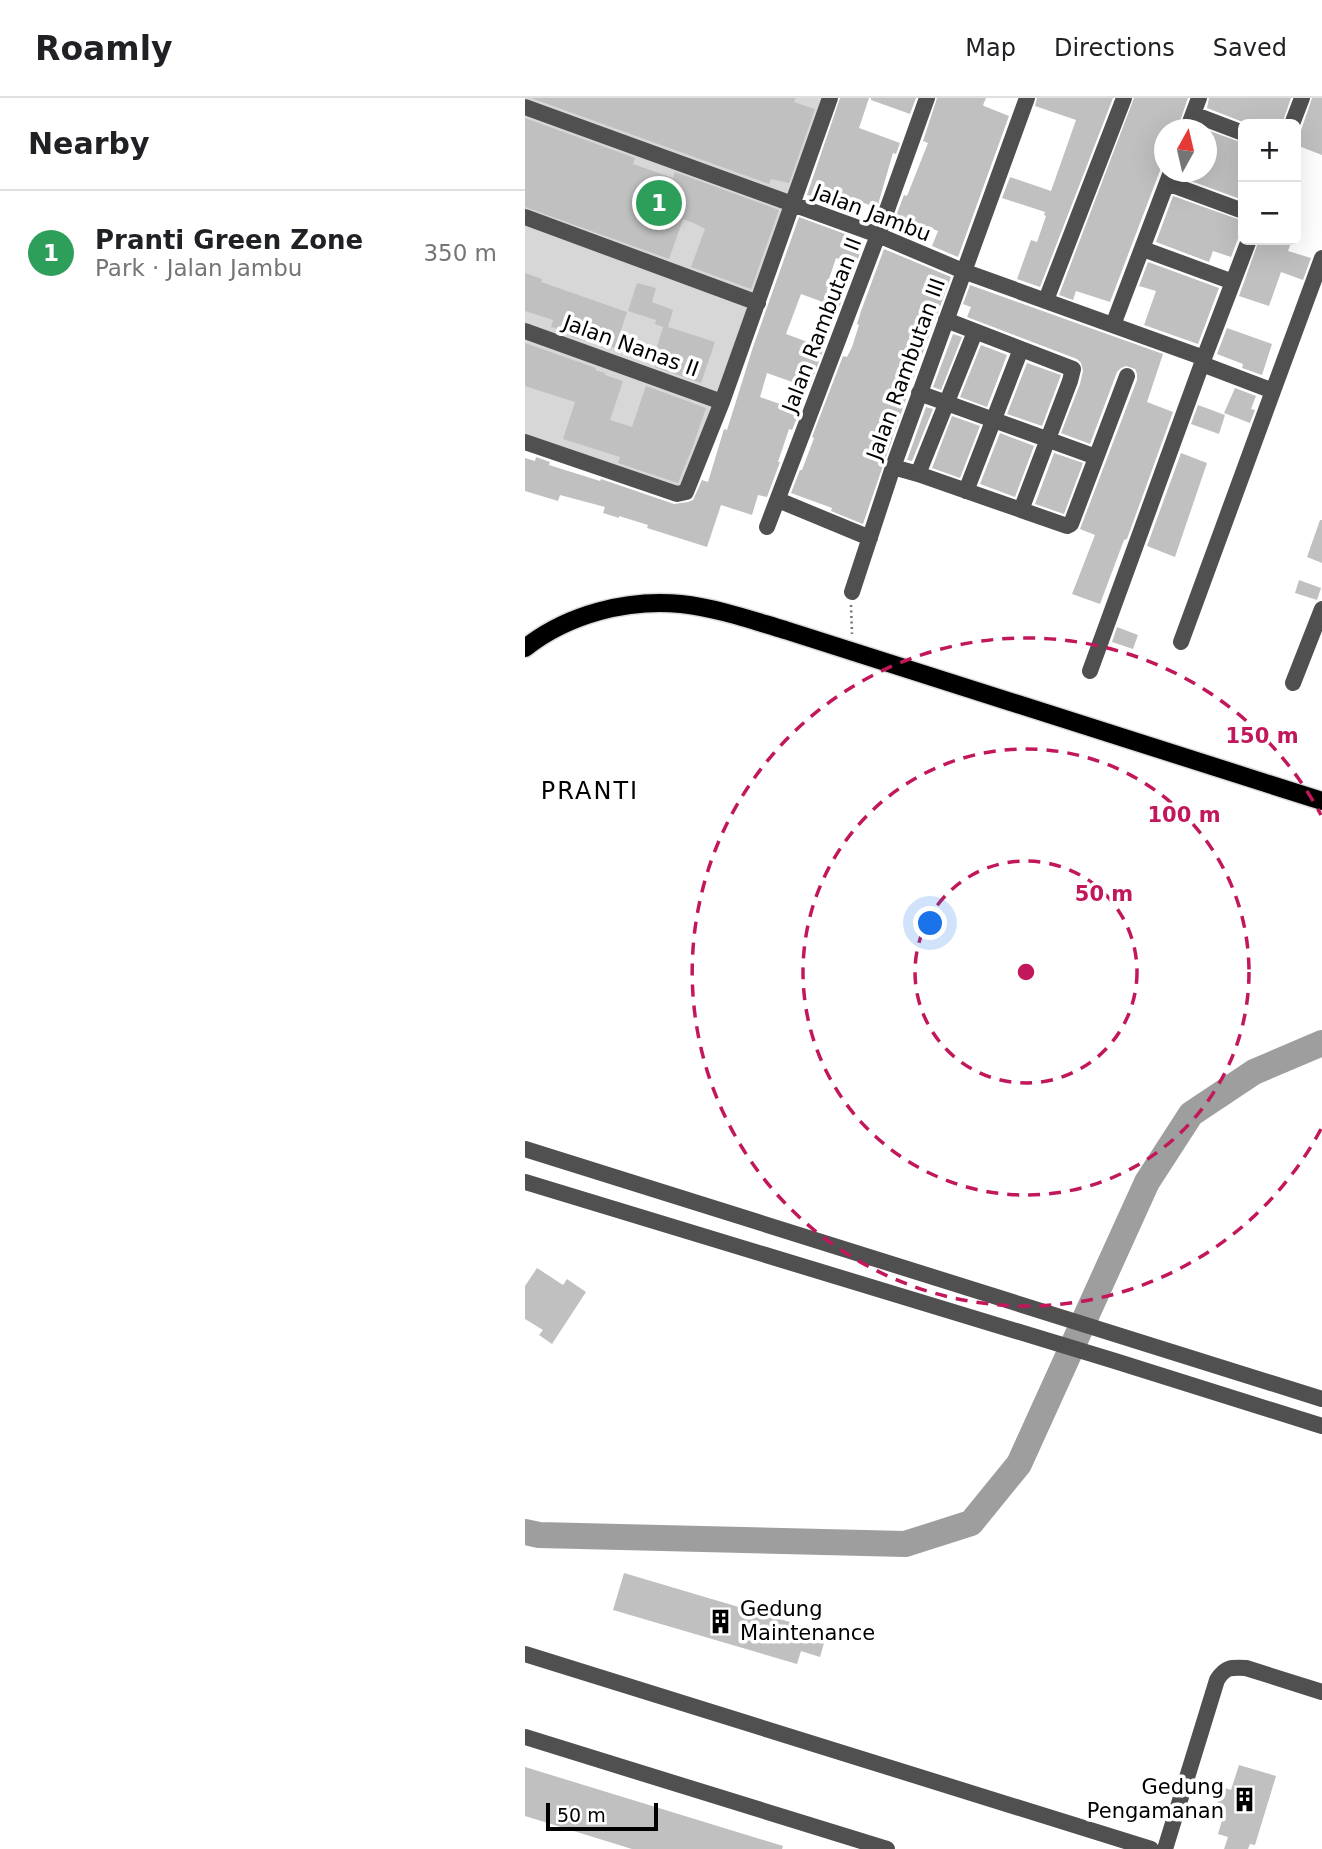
<!DOCTYPE html>
<html lang="en">
<head>
<meta charset="utf-8">
<style>
	:root { --surface:#fff; --page:#f6f6f6; --text:#202124; --muted:#757577; --line:#e0e0e0; --accent:#000 }
	body { margin:0; font-family:"DejaVu Sans",sans-serif; background:var(--page); color:var(--text) }
	.controls { position:absolute; right:21px; top:21px; display:grid; overflow:hidden; border-radius:10px; box-shadow:0 7px 28px #0002 }
	.controls button { width:63px; height:63px; display:grid; place-items:center; padding:0; border:0; border-bottom:2px solid var(--line); background:var(--surface); color:var(--text); font:35px sans-serif }
	.compass { position:absolute; left:629px; top:21px; width:63px; height:63px; border-radius:50%; background:var(--surface); box-shadow:0 7px 28px #0002; rotate:8deg }
	.scale { position:absolute; left:21px; bottom:18px; width:112px; box-sizing:border-box; padding-left:7px; border:4px solid #000; border-top:0; font-size:19px; line-height:24px; white-space:nowrap; color:#000; -webkit-text-stroke:5px #fff; paint-order:stroke }
	.you { position:absolute; left:406px; top:826px; width:24px; height:24px; margin:-18px; border:5px solid #fff; border-radius:50%; background:#1a73e8; box-shadow:0 0 0 10px #1a73e833 }
	.badge { display:grid; place-items:center; width:46px; height:46px; border-radius:50%; background:var(--accent); color:#fff; font-size:23px; font-weight:700 }
	.pin { position:absolute; translate:-50% -50%; border:4px solid #fff; box-shadow:0 2px 7px #0006 }
	.list { margin:0; padding:0; list-style:none }
	h2 { display:flex; justify-content:space-between; align-items:center; height:91px; margin:0; padding:0 28px; font-size:30px }
	h2 small { font-size:23px; font-weight:400; color:var(--muted) }
	.list li { display:grid; grid-template-columns:46px 1fr auto; gap:21px; align-items:center; box-sizing:border-box; height:126px; padding:0 28px; border-top:2px solid var(--line) }
	.list b { display:block; font-size:26px; white-space:nowrap }
	.list p { margin:0; font-size:23px; white-space:nowrap; color:var(--muted) }
	.list em { font-size:23px; font-style:normal; color:var(--muted) }
	.map { position:relative; flex:none; width:797px; height:1751px; overflow:hidden }
	header { display:flex; align-items:center; gap:42px; box-sizing:border-box; height:98px; padding:0 35px; background:var(--surface); border-bottom:2px solid var(--line) }
	header strong { font-size:33px }
	nav { display:flex; gap:38px; margin-inline-start:auto; font-size:24px }
	main { display:flex }
	aside { flex:1; background:var(--surface) }
	.map>svg:first-child { display:block }
</style>
</head>
<body>
<header>
<strong>Roamly</strong>
<nav><a>Map</a><a>Directions</a><a>Saved</a></nav>
</header>
<main>
<aside>
<h2>Nearby<small></small></h2>
<ul class="list">
<li><span class="badge" style="background:#2e9e5b">1</span><div><b>Pranti Green Zone</b><p>Park · Jalan Jambu</p></div><em>350 m</em></li>
</ul>
</aside>
<div class="map">
<svg width="797" height="1751" viewBox="0 0 797 1751">
	<rect width="100%" height="100%" fill="#fff"/>
	<path fill="#d7d7d7" d="M 0,0 L 305,0 L 162,391 L 0,342 Z"/>
	<g fill="none" stroke-linecap="round" stroke-linejoin="round">
		<path stroke="#9e9e9e" stroke-width="26" d="M 0,1434 L 14,1437 L 380,1446 L 446,1425 L 494,1366 L 622,1084 L 666,1016 L 729,974 L 797,945"/>
	</g>
	<path fill="#c0c0c0" d="M 6,0 L 271,0 L 269,4 L 290,11 L 264,85 L 246,81 L 244,86 Z
		M 315,0 L 344,0 L 334,30 L 375,45 L 371,56 L 368,55 L 352,110 L 326,100 L 321,114 L 310,110 L 311,107 L 282,97 Z
		M 346,0 L 391,0 L 385,16 L 346,2 Z
		M 412,0 L 461,0 L 458,7 L 459,8 L 484,18 L 433,159 L 407,148 L 413,133 L 388,123 L 383,138 L 366,131 L 379,97 L 382,98 L 403,45 L 398,43 Z
		M 512,0 L 588,0 L 515,189 L 492,181 L 506,142 L 512,144 L 521,118 L 519,117 L 520,114 L 477,100 L 485,79 L 526,93 L 551,22 L 510,8 Z
		M 609,0 L 663,0 L 652,32 L 640,32 L 640,66 L 636,70 L 585,204 L 551,193 L 548,202 L 534,197 Z
		M 684,0 L 766,0 L 757,26 L 723,26 L 682,10 Z
		M 787,0 L 797,0 L 797,57 L 771,47 Z
		M 0,20 L 110,60 L 108,66 L 148,80 L 150,74 L 254,112 L 226,191 L 166,169 L 180,131 L 171,126 L 158,121 L 144,161 L 0,109 Z
		M 682,32 L 718,45 L 718,102 L 655,79 L 656,74 L 682,74 Z
		M 648,98 L 718,123 L 718,133 L 714,138 L 706,159 L 688,153 L 684,164 L 631,144 Z
		M 274,119 L 339,143 L 331,167 L 311,160 L 304,181 L 322,188 L 314,210 L 276,196 L 261,236 L 299,250 L 284,290 L 242,275 L 235,299 L 275,313 L 267,332 L 264,331 L 253,364 L 255,364 L 242,399 L 233,397 L 227,417 L 196,407 L 182,449 L 122,430 L 123,427 L 94,418 L 94,420 L 78,415 L 80,409 L 35,397 L 33,403 L 0,393 L 0,360 L 10,363 L 11,359 L 25,364 L 24,367 L 75,383 L 76,381 L 149,406 L 163,404 L 168,402 L 177,382 L 183,384 L 199,331 L 202,332 L 228,249 Z
		M 734,142 L 767,142 L 763,153 L 786,160 L 778,182 L 756,174 L 744,208 L 714,198 Z
		M 359,151 L 426,179 L 384,292 L 338,426 L 306,413 L 307,410 L 266,395 L 275,372 L 277,372 L 289,340 L 287,339 L 318,258 L 322,259 L 327,249 L 334,227 L 332,226 L 336,213 Z
		M 623,164 L 694,190 L 673,246 L 619,227 L 631,193 L 614,188 Z
		M 0,175 L 17,181 L 16,184 L 102,214 L 90,250 L 58,239 L 57,242 L 45,238 L 46,235 L 26,229 L 28,222 L 0,213 Z
		M 112,185 L 131,190 L 127,204 L 148,212 L 143,229 L 190,244 L 176,285 L 130,269 L 131,266 L 127,265 L 138,229 L 130,226 L 131,222 L 103,213 Z
		M 445,187 L 638,256 L 622,304 L 648,314 L 602,441 L 599,442 L 575,506 L 547,496 L 570,437 L 555,431 L 612,282 L 612,276 L 610,271 L 601,268 L 596,270 L 592,274 L 565,346 L 536,335 L 555,286 L 558,273 L 556,265 L 552,261 L 442,219 L 446,209 L 438,206 Z
		M 702,230 L 747,246 L 737,277 L 717,270 L 718,266 L 692,256 Z
		M 428,236 L 437,239 L 416,292 L 408,289 Z
		M 0,245 L 71,270 L 70,272 L 80,275 L 80,277 L 98,283 L 85,322 L 107,329 L 121,288 L 181,310 L 168,348 L 153,385 L 93,365 L 95,359 L 38,341 L 50,304 L 0,288 Z
		M 456,247 L 482,257 L 462,309 L 435,299 Z
		M 502,265 L 536,277 L 517,328 L 482,316 Z
		M 710,290 L 731,298 L 726,311 L 730,312 L 725,325 L 699,315 Z
		M 673,307 L 700,317 L 694,336 L 666,326 Z
		M 401,309 L 408,311 L 387,363 L 382,362 Z
		M 427,318 L 455,328 L 435,380 L 407,370 Z
		M 475,335 L 509,348 L 490,399 L 455,386 Z
		M 529,355 L 558,365 L 539,416 L 510,406 Z
		M 656,355 L 682,365 L 650,459 L 622,448 Z
		M 795,422 L 797,422 L 797,465 L 782,459 Z
		M 774,482 L 796,490 L 792,502 L 770,495 Z
		M 592,529 L 613,537 L 608,551 L 587,544 Z
		M 12,1170 L 38,1187 L 42,1181 L 61,1194 L 27,1246 L 14,1237 L 18,1232 L 0,1221 L 0,1188 Z
		M 99,1475 L 302,1535 L 295,1559 L 276,1553 L 272,1566 L 88,1512 Z
		M 714,1667 L 751,1678 L 730,1747 L 725,1746 L 723,1751 L 699,1751 L 703,1739 L 693,1736 L 700,1712 L 691,1709 L 697,1689 L 706,1692 Z
		M 0,1669 L 258,1748 L 257,1751 L 107,1751 L 0,1718 Z"/>
	<g fill="none" stroke-linecap="round" stroke-linejoin="round">
		<defs>
			<path id="major" d="M 0,550 C 43,516 102,501 156,506 C 192,510 226,522 260,532 L 797,703"/>
		</defs>
		<use href="#major" stroke="#dbdbdb" stroke-width="21"/>
		<path stroke="#727272" stroke-width="2.5" stroke-dasharray="2 3.5" stroke-linecap="butt" d="M 326,507 L 327,536"/>
		<path stroke="#505050" stroke-width="16" d="M 0,9 L 353,137 L 438,173 L 679,260
			M 668,16 L 718,35
			M 767,26 L 777,0
			M 662,32 L 674,0
			M 642,85 L 718,113
			M 0,119 L 233,205
			M 618,151 L 708,184
			M 521,202 L 599,0
			M 421,222 L 548,271 L 545,283 L 496,412
			M 588,227 L 646,74
			M 0,233 L 197,304
			M 748,293 L 797,160
			M 394,295 L 571,359
			M 0,344 L 152,396 L 161,394 L 197,304 L 305,0
			M 368,369 L 393,376 L 542,428 L 546,426 L 602,278
			M 393,376 L 450,234
			M 441,393 L 496,251
			M 253,402 L 345,440
			M 242,429 L 353,137 L 402,0
			M 327,494 L 368,369 L 502,0
			M 656,544 L 748,293 L 677,266
			M 565,573 L 679,260 L 724,142
			M 768,585 L 797,511
			M 0,1051 L 797,1301
			M 0,1084 L 590,1263 L 797,1328
			M 0,1556 L 626,1751
			M 0,1639 L 362,1751
			M 640,1751 L 692,1582 C 700,1569 706,1569 721,1570 L 797,1594"/>
		<use href="#major" stroke="#000" stroke-width="18"/>
	</g>
	<g fill="none" stroke="#c2185b" stroke-width="3.5" stroke-dasharray="12 9">
		<circle cx="501" cy="874" r="111"/>
		<circle cx="501" cy="874" r="223"/>
		<path d="M796 1031A334 334 0 1 1 796 717"/>
	</g>
	<defs>
		<symbol id="building-bare" viewBox="-9 -9 18 18"><path d="M-4-6H4V6H1V3H-1V6H-4ZM-2.5-4.3h1.7v1.8h-1.7ZM.8-4.3h1.7v1.8H.8ZM-2.5-1h1.7V.8h-1.7ZM.8-1h1.7V.8H.8Z" fill="#000" stroke="#fff" stroke-width="2.5" paint-order="stroke"/></symbol>
	</defs>
	<g fill-rule="evenodd">
		<use href="#building-bare" x="178" y="1506" width="35" height="35"/>
		<use href="#building-bare" x="702" y="1684" width="35" height="35"/>
	</g>
	<g text-anchor="middle" stroke-width="7" stroke-linejoin="round" paint-order="stroke">
		<g font-size="21" fill="#000" stroke="#fff">
			<text transform="translate(347 115) rotate(21)" y="7">Jalan Jambu</text>
			<text transform="translate(297 227) rotate(-69)" y="7">Jalan Rambutan II</text>
			<text transform="translate(106 248) rotate(20)" y="7">Jalan Nanas II</text>
			<text transform="translate(381 271) rotate(-70)" y="7">Jalan Rambutan III</text>
		</g>
		<g font-size="21" fill="#000" stroke="#fff" text-anchor="start">
			<text x="215" y="1518">Gedung<tspan x="215" dy="24">Maintenance</tspan></text>
			<text x="699" y="1696" text-anchor="end">Gedung<tspan x="699" dy="24">Pengamanan</tspan></text>
		</g>
		<g font-size="24" letter-spacing="2" fill="#000" stroke="#fff">
			<text x="65" y="701">PRANTI</text>
		</g>
	</g>
	<circle cx="501" cy="874" r="10" fill="#c2185b" stroke="#fff" stroke-width="3.5"/>
	<g font-size="21" text-anchor="middle" font-weight="bold" fill="#c2185b" stroke="#fff" stroke-width="7" stroke-linejoin="round" paint-order="stroke">
		<text x="737" y="645">150 m</text>
		<text x="659" y="724">100 m</text>
		<text x="579" y="803">50 m</text>
	</g>
</svg>
<div class="controls">
<button>+</button>
<button>−</button>
</div>
<svg class="compass" viewBox="-18 -18 36 36"><path d="M0-13l5 13h-10z" fill="#e53935"/><path d="M0 13l5-13h-10z" fill="#757577"/></svg>
<div class="scale">50 m</div>
<div class="you"></div>
<div class="pin badge" style="left:134px;top:105px;background:#2e9e5b">1</div>
</div>
</main>
</body>
</html>
